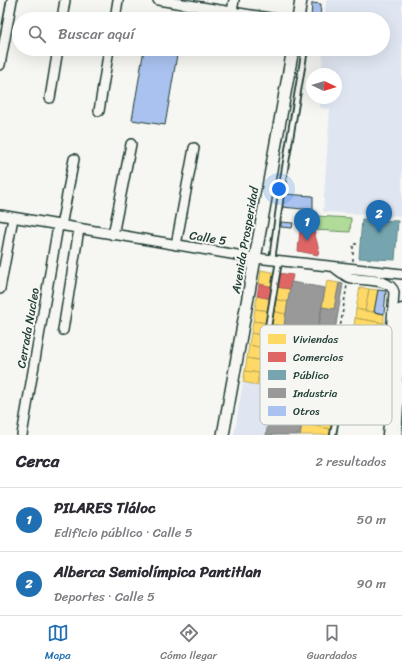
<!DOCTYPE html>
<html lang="es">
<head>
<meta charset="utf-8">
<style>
	:root { --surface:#fff; --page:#f2f2f3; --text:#2b2b33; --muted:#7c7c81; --line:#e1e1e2; --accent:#1f6fb2 }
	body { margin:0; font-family:Sriracha,sans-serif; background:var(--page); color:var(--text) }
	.compass { position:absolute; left:306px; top:68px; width:36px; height:36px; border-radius:50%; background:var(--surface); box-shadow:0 4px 16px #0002; rotate:94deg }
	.you { position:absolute; left:279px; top:189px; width:14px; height:14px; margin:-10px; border:3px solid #fff; border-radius:50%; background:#1a73e8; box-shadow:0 0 0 6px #1a73e833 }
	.badge { display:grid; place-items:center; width:26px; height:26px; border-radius:50%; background:var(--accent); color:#fff; font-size:13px; font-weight:700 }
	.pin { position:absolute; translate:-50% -33px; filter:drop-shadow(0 1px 2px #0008) }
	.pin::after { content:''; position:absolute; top:21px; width:14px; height:12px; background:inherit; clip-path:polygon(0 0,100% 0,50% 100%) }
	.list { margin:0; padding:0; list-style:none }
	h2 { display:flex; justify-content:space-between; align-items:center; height:52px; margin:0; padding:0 16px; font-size:17px }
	h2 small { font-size:13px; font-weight:400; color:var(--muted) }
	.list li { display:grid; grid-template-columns:26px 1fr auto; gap:12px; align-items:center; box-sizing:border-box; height:64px; padding:0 16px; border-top:1px solid var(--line) }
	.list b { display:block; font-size:15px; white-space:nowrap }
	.list p { margin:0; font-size:13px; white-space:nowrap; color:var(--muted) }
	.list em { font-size:13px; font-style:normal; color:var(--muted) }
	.icon { flex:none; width:22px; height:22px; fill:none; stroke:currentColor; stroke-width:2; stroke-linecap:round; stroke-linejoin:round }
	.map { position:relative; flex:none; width:402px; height:435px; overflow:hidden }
	.search { position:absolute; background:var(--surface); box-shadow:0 4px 16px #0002; left:12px; right:12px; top:12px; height:44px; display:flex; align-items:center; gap:10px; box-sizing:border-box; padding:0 14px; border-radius:22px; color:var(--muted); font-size:15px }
	.sheet { height:180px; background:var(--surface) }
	nav { display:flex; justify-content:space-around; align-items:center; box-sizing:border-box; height:56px; border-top:1px solid var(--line); background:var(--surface); font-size:11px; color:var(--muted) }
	nav a { display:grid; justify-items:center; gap:2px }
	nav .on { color:var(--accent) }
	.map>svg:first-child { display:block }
</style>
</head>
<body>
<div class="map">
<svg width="402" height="435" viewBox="0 0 402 435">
	<rect width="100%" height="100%" fill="#f6f6f2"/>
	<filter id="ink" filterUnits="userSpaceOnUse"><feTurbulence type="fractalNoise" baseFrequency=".025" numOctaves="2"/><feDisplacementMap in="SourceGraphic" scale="8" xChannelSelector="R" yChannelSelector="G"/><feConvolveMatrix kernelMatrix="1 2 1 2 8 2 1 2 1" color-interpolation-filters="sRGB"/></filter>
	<g filter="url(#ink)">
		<path fill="#dfe6f1" d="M 326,0 L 402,0 L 402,216 L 323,212 L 330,109 L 320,108 L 320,98 L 336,98 L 336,74 L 322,74 L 323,49 L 383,49 L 383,19 L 325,19 Z
			M 243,382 L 274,387 L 266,435 L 234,435 Z"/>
		<path fill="#b0db99" stroke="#688c66" d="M 315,216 L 351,218 L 350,232 L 314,230 Z"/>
		<path fill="#ffd966" stroke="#bcaa57" d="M 261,270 L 276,273 L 274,287 L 259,284 Z
			M 327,281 L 339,283 L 334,309 L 322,307 Z
			M 276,287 L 290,289 L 288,302 L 274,299 Z
			M 360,287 L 369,289 L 365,311 L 356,309 Z
			M 369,289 L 378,290 L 374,312 L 365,311 Z
			M 257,296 L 272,299 L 270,311 L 255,309 Z
			M 274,299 L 288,302 L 286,314 L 272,311 Z
			M 255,309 L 270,311 L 268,323 L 253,321 Z
			M 356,309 L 384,314 L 384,323 L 355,318 Z
			M 272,311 L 286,314 L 284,326 L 270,324 Z
			M 355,318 L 384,323 L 383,332 L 354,327 Z
			M 253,321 L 268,323 L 266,336 L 251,333 Z
			M 270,324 L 284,326 L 282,338 L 268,336 Z
			M 251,333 L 266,336 L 264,348 L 249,345 Z
			M 249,345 L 264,348 L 261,361 L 247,358 Z
			M 247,358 L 278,363 L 274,387 L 257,385 L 259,373 L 245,371 Z
			M 245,371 L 259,373 L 257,385 L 243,382 Z
			M 304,411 L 333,416 L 331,429 L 302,423 Z
			M 302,423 L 331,429 L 330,435 L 300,435 Z"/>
		<path fill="#e06666" stroke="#a65a57" d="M 300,230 L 314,231 L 319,250 L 318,255 L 298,251 Z
			M 278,273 L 293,275 L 290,289 L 276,287 Z
			M 259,284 L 274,287 L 272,299 L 257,296 Z"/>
		<path fill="#76a5af" stroke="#5c868a" d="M 362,219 L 398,221 L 395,260 L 359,258 Z"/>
		<path fill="#999" stroke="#747d7b" d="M 291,282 L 325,288 L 307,392 L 274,387 Z
			M 339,283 L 343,284 L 324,394 L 307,392 L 322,307 L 334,309 Z
			M 274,387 L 307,392 L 300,435 L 266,435 Z"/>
		<path fill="#a9c2ef" stroke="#1f3d34" d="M 312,3 L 321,4 L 320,19 L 311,19 Z
			M 150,15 L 175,19 L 150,19 Z
			M 144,49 L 178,49 L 165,125 L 132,120 Z
			M 283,194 L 313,196 L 313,210 L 282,207 Z
			M 281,222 L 293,223 L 292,228 L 281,227 Z
			M 378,290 L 386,291 L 384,314 L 374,312 Z"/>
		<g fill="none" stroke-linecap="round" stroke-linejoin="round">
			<defs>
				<path id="service" d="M 272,260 L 282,186 L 305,49
					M 264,351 L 279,261
					M 333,435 L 337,411
					M 399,435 L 402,384"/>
				<path id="minor" d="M 158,0 L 276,19
					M 232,12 L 234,0
					M 62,19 L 65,0
					M 115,19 L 118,0
					M 0,65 L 12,0
					M 50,98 L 58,49
					M 99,111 L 109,49
					M 0,215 L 255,258 L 402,274
					M 61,226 L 74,159
					M 113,235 L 131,144
					M 176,245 L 194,148
					M 335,268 C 339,271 344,275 348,277 C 361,282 390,277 394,292 L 386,407 L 387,419
					M 0,289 L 13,218
					M 63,330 L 79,229
					M 22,435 L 58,226"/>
				<path id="tertiary" d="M 298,19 L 301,0
					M 223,435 L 293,49"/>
				<path id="primary" d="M 390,435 L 402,311"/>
			</defs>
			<use href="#service" stroke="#1f3d34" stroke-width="8"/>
			<use href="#minor" stroke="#1f3d34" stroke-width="12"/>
			<use href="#tertiary" stroke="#1f3d34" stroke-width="14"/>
			<use href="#primary" stroke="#1f3d34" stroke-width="17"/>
			<path stroke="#1f3d34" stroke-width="1.5" stroke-dasharray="3 3" stroke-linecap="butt" d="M 353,261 L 353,244 L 360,244
				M 330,390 L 347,285"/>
			<use href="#service" stroke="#f6f6f2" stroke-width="4.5"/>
			<use href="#minor" stroke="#f6f6f2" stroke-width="9"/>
			<use href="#tertiary" stroke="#f6f6f2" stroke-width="11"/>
			<use href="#primary" stroke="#f6f6f2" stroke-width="14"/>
		</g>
	</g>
	<g text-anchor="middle" stroke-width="4" stroke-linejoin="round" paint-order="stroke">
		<g font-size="12" fill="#1f3d34" stroke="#f6f6f2">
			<text transform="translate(208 238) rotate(9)" y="4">Calle 5</text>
			<text transform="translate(245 240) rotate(-80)" y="4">Avenida Prosperidad</text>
			<text transform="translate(28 328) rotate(-80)" y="4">Cerrada Nucleo</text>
		</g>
	</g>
	<rect x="260" y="325" width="132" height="100" rx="6" fill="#f6f6f2" stroke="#b6beb9" stroke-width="1"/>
	<rect x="268" y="334" width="18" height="10" fill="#ffd966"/>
	<rect x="268" y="352" width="18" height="10" fill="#e06666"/>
	<rect x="268" y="370" width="18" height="10" fill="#76a5af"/>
	<rect x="268" y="388" width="18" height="10" fill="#999"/>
	<rect x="268" y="406" width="18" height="10" fill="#a9c2ef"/>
	<g font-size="11" fill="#1f3d34">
		<text x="293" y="343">Viviendas</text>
		<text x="293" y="361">Comercios</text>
		<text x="293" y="379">Público</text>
		<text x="293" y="397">Industria</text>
		<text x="293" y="415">Otros</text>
	</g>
</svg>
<svg class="compass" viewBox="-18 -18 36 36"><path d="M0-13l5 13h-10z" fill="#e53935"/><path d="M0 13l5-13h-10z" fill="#7c7c81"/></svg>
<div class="you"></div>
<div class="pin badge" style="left:307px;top:241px">1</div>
<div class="pin badge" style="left:379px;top:233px">2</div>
<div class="search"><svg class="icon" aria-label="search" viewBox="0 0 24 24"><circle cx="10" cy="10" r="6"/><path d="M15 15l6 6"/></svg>Buscar aquí</div>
</div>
<section class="sheet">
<h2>Cerca<small>2 resultados</small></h2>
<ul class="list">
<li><span class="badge">1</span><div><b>PILARES Tláloc</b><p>Edificio público · Calle 5</p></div><em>50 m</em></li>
<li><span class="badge">2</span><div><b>Alberca Semiolímpica Pantitlan</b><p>Deportes · Calle 5</p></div><em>90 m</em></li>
</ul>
</section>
<nav>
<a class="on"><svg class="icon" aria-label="map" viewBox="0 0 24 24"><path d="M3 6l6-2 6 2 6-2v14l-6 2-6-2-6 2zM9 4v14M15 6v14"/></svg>Mapa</a>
<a><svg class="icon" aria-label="directions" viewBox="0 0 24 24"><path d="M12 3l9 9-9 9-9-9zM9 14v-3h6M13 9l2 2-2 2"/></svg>Cómo llegar</a>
<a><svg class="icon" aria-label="saved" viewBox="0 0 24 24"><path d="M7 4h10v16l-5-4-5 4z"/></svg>Guardados</a>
</nav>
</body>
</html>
